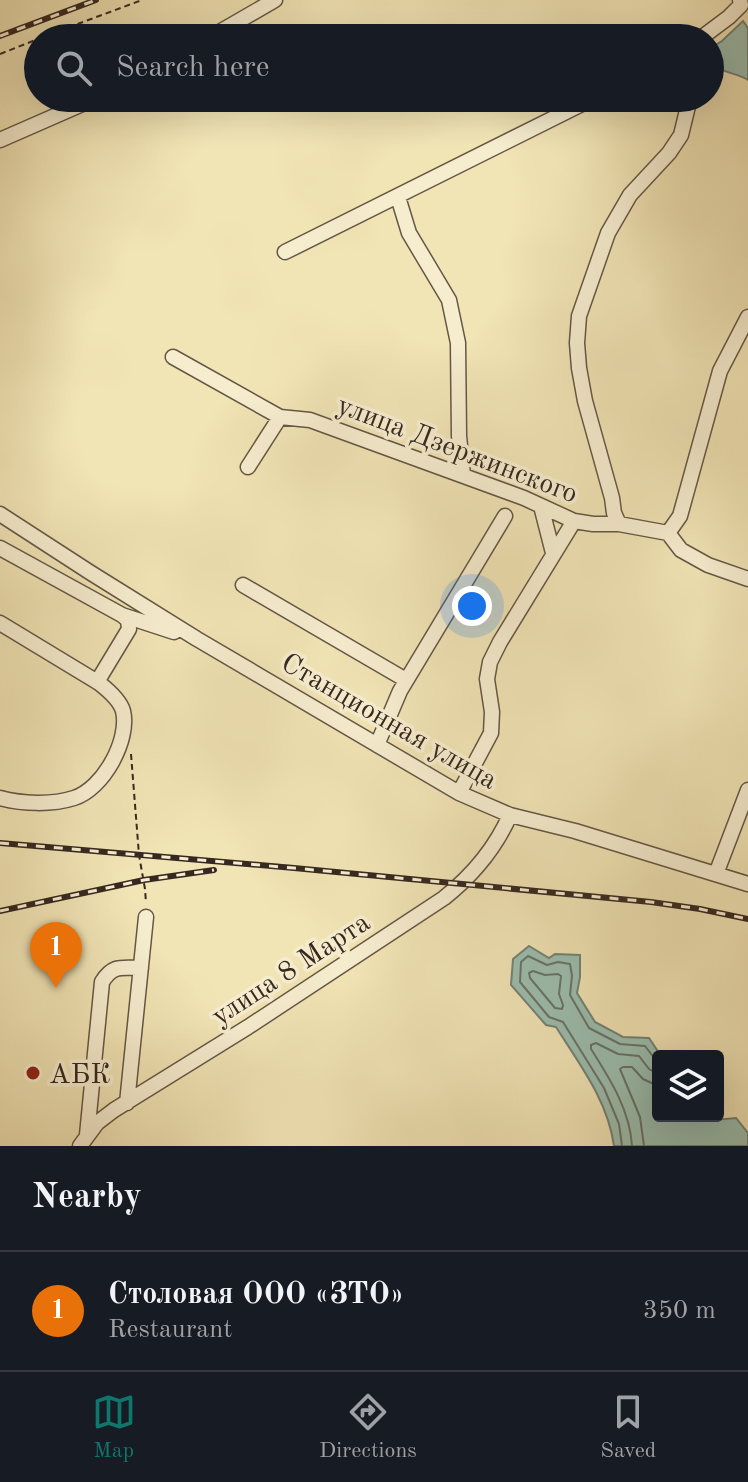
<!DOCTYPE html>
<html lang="en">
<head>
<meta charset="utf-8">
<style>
	:root { --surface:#171b24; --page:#20242c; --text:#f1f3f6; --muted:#9ea1a6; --line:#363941; --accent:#0f766e }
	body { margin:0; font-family:"Old Standard TT",serif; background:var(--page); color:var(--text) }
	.controls { position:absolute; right:24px; bottom:24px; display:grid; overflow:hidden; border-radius:8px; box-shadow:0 8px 32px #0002 }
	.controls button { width:72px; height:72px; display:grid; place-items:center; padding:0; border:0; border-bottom:2px solid var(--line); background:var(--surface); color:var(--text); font:40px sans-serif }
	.you { position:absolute; left:472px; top:606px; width:28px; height:28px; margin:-20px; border:6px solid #fff; border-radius:50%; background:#1a73e8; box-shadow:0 0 0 12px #1a73e833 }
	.badge { display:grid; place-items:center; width:52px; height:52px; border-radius:50%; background:var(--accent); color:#fff; font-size:26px; font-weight:700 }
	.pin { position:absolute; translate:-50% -66px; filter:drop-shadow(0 2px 4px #0008) }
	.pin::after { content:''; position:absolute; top:42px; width:28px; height:24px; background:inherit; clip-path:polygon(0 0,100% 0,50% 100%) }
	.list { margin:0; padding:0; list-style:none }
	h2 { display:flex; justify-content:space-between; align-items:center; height:104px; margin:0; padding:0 32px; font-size:34px }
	h2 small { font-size:26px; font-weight:400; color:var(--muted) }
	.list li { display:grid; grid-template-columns:52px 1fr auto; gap:24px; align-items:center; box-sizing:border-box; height:120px; padding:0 32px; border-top:2px solid var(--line) }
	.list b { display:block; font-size:30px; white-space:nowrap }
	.list p { margin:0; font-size:26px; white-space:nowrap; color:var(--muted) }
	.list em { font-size:26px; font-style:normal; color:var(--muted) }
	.icon { flex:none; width:44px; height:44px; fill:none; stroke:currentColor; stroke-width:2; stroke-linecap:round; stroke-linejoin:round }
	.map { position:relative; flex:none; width:748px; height:1146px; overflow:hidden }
	.search { position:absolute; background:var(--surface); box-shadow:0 8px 32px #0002; left:24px; right:24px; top:24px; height:88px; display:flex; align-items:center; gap:20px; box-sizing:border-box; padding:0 28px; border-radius:44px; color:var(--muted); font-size:30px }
	.sheet { height:224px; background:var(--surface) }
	nav { display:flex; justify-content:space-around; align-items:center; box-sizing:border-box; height:112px; border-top:2px solid var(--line); background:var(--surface); font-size:22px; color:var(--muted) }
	nav a { display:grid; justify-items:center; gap:4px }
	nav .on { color:var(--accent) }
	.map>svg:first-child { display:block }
</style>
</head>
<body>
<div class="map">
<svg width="748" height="1146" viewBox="0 0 748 1146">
	<rect width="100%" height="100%" fill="#f1e4b5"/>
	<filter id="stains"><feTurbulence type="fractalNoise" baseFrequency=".0025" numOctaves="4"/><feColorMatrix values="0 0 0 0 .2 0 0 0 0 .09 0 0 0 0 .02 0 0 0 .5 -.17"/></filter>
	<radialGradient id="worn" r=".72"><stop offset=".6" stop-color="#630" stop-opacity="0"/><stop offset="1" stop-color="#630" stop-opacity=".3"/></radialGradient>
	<path fill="#9bbeaf" stroke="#738276" stroke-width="2" d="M 743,21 L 748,28 L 748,80 C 731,69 709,76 712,47 L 722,41 Z
		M 529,946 L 549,958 L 555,954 L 580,955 L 580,977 L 577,993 L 595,1022 L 623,1037 L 649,1038 L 661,1056 L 658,1056 L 658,1116 L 710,1116 L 714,1120 L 736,1118 L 748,1133 L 748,1146 L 614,1146 C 608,1101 580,1065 556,1027 L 546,1025 L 511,985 L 513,959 Z"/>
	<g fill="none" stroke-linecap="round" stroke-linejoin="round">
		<path stroke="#687368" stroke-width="2" d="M 533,971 L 545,975 L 558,974 L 561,976 L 559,994 L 563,1005 L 562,1009 L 555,1008 L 530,978 L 529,973 Z
			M 622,1146 L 619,1124 L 604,1088 L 563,1022 L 549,1017 L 520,982 L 521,962 L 528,956 L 547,965 L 558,962 L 570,964 L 572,976 L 570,995 L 589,1028 L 620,1044 L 645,1046 L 658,1063
			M 632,1146 C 630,1110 610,1079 591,1049 L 591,1045 L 596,1043 L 618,1054 L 639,1056 L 649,1069 L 658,1074
			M 644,1146 L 640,1117 L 620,1069 L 623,1067 L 632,1067 L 643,1079 L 658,1086"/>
		<defs>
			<path id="minor" d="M 209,38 L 275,0
				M 701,38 L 729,17 L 741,5 L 740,0
				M 0,140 L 96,98
				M 398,197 L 409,233 L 449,300 L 458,343 L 459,436 L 463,475
				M 285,252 L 594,98
				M 748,317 L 720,371 L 680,516 L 668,533 L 681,550 L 708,565 L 748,579
				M 173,357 L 280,417 L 310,420 L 524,498 L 574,521 L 593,524 L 619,524
				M 248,467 L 280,417
				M 541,506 L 553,553
				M 0,514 L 91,573 L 197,639 L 459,793 L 510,815 L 575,831 L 748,884
				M 668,533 L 619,524 L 614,513 L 612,498 L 585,401 L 579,368 L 577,343 L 579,316 L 608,233 L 630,195 L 669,153 L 681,135 L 690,98
				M 0,548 L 122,615 L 174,632
				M 243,585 L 406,680
				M 0,623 L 99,683 C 108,690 120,700 123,711 C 130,740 103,789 74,798 C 52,805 22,804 0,798
				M 97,682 L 129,629 L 128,620 L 122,615
				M 377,745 L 400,691 L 505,516
				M 459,793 L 491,733 L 492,712 L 487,679 L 490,662 L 500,642 L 574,521
				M 716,874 L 748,790
				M 127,1103 L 146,917
				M 87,1135 L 102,982 C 113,964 122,968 141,968
				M 80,1146 L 97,1123 L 114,1110 L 248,1027 L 444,898 C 473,875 495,849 510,815"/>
		</defs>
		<use href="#minor" stroke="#655745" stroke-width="17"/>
		<path stroke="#362820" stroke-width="2" stroke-dasharray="6 4" stroke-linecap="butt" d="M 40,38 L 142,0
			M 0,54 L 38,39
			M 131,754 L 139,855 L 145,889 L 146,903"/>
		<use href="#minor" stroke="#f6edcf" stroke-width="14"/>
		<defs>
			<path id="rail" d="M 0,36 L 96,0
				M 0,843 L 294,868 L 651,902 L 700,909 L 748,919
				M 0,911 L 144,880 L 214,870"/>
		</defs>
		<use href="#rail" stroke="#362820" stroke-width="6"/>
		<use href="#rail" stroke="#f6edcf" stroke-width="3" stroke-dasharray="9" stroke-linecap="butt"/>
	</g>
	<circle fill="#8f2418" stroke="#f6edcf" stroke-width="3" cx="33" cy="1073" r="8"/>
	<g text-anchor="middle" stroke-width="7" stroke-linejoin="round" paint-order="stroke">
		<g font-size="28" fill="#362820" stroke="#f6edcf">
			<text transform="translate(458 448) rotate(21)" y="10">улица Дзержинского</text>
			<text transform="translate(390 720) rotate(30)" y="10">Станционная улица</text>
			<text transform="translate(290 968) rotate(-33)" y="10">улица 8 Марта</text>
		</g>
		<g font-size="28" fill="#362820" stroke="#f6edcf" text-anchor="start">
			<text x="49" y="1083">АБК</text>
		</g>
	</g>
	<rect width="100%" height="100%" filter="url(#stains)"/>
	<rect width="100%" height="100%" fill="url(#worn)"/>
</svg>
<div class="controls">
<button><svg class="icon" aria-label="layers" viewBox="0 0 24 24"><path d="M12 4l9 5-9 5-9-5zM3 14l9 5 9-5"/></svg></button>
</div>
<div class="you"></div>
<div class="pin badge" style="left:56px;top:988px;background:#e8710a">1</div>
<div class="search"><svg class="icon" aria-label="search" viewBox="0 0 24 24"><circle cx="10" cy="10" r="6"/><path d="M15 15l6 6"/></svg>Search here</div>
</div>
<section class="sheet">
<h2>Nearby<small></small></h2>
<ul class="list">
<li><span class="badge" style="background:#e8710a">1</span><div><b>Столовая ООО «ЗТО»</b><p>Restaurant</p></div><em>350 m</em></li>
</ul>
</section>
<nav>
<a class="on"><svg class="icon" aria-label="map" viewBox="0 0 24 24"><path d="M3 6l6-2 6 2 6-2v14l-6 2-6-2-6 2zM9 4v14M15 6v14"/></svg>Map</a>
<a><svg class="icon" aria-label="directions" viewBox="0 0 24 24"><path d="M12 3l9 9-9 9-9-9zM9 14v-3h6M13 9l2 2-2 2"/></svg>Directions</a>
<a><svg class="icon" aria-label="saved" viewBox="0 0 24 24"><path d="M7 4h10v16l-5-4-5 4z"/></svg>Saved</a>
</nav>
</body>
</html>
